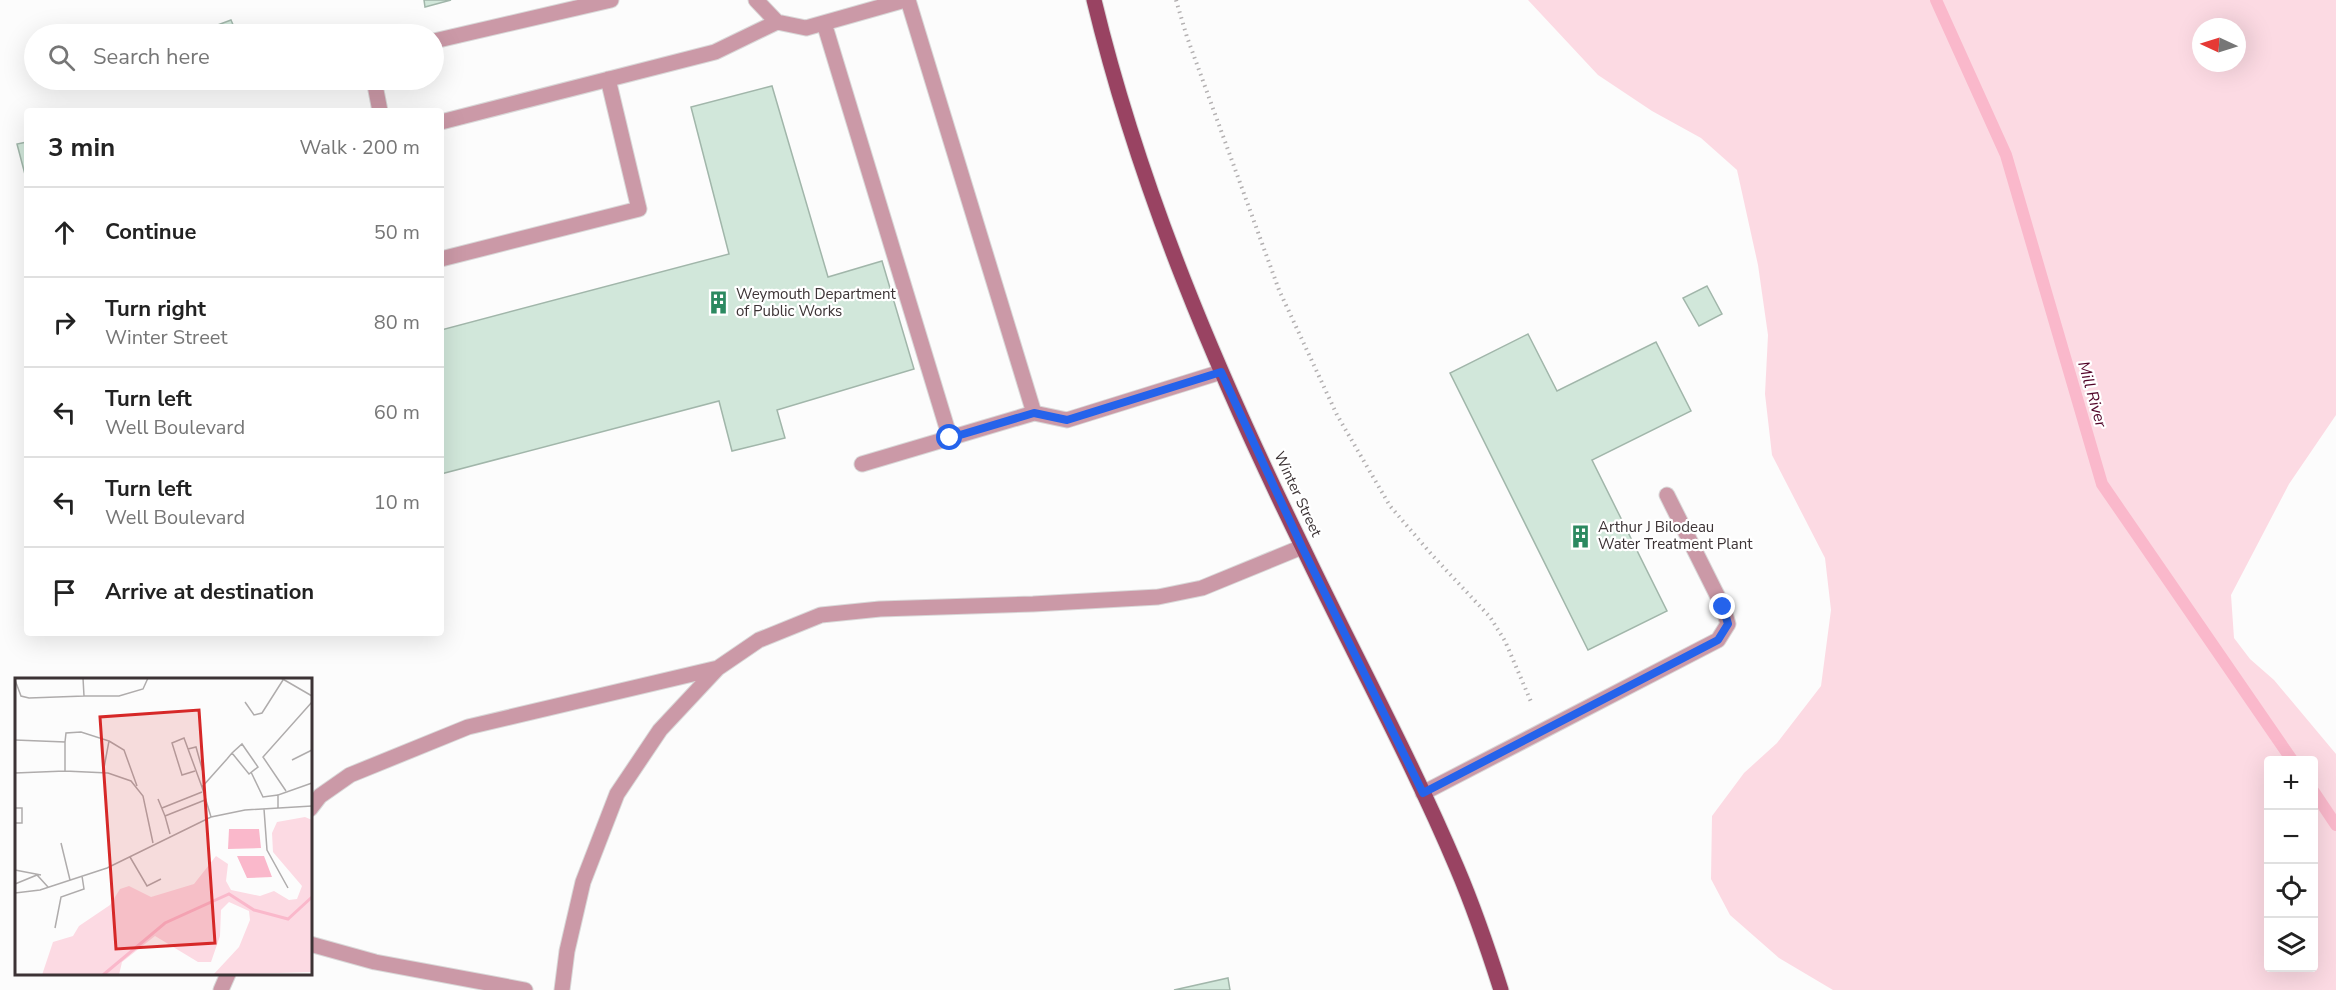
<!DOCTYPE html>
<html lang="en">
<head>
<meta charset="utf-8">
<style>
	:root { --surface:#fff; --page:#f2f2f2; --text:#222; --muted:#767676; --line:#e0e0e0 }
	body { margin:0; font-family:"Nunito Sans",sans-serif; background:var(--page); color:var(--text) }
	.controls { position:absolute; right:18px; bottom:18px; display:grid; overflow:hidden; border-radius:6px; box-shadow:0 6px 24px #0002 }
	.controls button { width:54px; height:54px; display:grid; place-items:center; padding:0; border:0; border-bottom:2px solid var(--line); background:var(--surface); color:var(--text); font:30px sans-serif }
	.compass { position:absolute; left:2192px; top:18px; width:54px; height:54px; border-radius:50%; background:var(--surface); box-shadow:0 6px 24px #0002; rotate:274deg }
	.stop { position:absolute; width:18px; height:18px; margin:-14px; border:4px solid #2563eb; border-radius:50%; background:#fff }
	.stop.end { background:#2563eb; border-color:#fff; box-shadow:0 2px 6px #0008 }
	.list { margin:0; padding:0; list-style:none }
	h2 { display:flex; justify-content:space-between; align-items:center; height:78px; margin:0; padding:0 24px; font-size:26px }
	h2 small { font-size:20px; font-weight:400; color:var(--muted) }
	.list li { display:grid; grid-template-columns:39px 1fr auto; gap:18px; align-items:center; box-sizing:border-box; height:90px; padding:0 24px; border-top:2px solid var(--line) }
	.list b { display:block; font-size:22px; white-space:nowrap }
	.list p { margin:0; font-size:20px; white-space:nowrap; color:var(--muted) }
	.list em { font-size:20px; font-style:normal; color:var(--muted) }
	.icon { flex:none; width:33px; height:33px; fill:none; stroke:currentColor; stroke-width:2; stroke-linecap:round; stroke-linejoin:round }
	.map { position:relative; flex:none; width:2336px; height:990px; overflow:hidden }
	.search { position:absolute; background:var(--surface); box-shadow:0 6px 24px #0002; left:24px; top:24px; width:420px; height:66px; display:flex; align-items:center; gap:15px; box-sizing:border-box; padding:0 21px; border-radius:33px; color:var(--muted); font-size:22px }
	.panel { position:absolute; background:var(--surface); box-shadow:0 6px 24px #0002; left:24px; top:108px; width:420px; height:528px; border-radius:6px }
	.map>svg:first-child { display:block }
</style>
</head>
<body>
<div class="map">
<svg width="2336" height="990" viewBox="0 0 2336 990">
	<rect width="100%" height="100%" fill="#fcfcfc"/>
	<path fill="#fcdae3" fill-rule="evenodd" d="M 1528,0 L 2336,0 L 2336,415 L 2289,484 L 2231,595 L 2234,638 L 2250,659 L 2274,680 L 2336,754 L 2336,990 L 1833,990 L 1779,958 L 1730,915 L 1711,879 L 1712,816 L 1744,773 L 1777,743 L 1821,686 L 1831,610 L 1825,558 L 1772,455 L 1765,394 L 1768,335 L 1758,265 L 1737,170 L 1701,138 L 1652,111 L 1598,75 ZM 2201,27 L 2237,27 L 2237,63 L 2201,63 ZM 2268,760 L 2314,760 L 2314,968 L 2268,968 Z"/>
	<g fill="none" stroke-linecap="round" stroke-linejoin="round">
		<path stroke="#fab8cb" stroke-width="12" d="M 1936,0 L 2006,155 L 2102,484 L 2292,760
			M 2314,792 L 2336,825"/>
	</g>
	<path fill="#d1e7da" stroke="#a1b6aa" stroke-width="1.5" d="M 424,0 L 451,0 L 425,7 Z
		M 231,20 L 237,34 L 200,34 L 199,32 Z
		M 70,28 L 73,34 L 52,34 Z
		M 772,86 L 828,277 L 882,261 L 914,369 L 777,410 L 785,438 L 732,451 L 719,401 L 441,474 L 441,330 L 729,254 L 691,107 Z
		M 27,142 L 27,182 L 17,144 Z
		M 1707,286 L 1722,314 L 1699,326 L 1683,298 Z
		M 1528,334 L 1557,391 L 1656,342 L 1691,411 L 1592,460 L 1667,611 L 1588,650 L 1450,373 Z
		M 1228,978 L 1230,990 L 1174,990 Z"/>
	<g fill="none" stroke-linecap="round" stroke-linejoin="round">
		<defs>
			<path id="minor" d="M 756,0 L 777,22 L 806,28 L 905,0
				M 908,0 L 1034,413 L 1067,420 L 1221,372
				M 824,23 L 950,438
				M 434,41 L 611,0
				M 374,80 L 380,111
				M 441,122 L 715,52 L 777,22
				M 441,259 L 639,209 L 608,79
				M 862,464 L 1034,413
				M 1423,793 L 1718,640 L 1728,624 L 1723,607 L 1667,495
				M 310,809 L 320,796 L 350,775 L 468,727 L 718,668
				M 310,944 L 375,962 L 525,990
				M 221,990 L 228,974
				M 562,990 L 567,951 L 583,882 L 617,794 L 660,730 L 718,668 L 759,640 L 821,615 L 880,609 L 1033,604 L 1158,597 L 1202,588 L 1302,547"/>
			<path id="major" d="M 1094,0 C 1140,191 1217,372 1303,548 C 1354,655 1411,759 1457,868 C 1474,908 1488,949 1501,990"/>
		</defs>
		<use href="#minor" stroke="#d9d8d8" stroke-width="17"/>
		<use href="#major" stroke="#d9d8d8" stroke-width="17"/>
		<path stroke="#b3b0b1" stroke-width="4" stroke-dasharray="1.5 4.5" stroke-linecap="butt" d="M 1176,0 L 1187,37 L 1279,290 L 1337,415 L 1390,506 L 1432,555 L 1490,617 L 1505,641 L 1532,704"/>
		<use href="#minor" stroke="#cb99a7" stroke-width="15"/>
		<use href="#major" stroke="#994362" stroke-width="15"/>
	</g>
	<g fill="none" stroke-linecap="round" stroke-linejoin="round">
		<path stroke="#2563eb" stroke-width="8" d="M 950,438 L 1034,413 L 1067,420 L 1221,372 L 1302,547 L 1423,793 L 1718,640 L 1728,624 L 1723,607"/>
	</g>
	<defs>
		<symbol id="building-bare" viewBox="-9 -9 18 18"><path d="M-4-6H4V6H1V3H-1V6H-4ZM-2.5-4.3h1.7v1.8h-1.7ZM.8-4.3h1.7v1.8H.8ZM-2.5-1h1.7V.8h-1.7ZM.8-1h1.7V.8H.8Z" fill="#2b8960" stroke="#fff" stroke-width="2.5" paint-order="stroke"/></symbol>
	</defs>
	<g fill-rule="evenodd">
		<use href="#building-bare" x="702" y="286" width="33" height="33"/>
		<use href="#building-bare" x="1564" y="520" width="33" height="33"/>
	</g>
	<g text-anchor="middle" stroke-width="4.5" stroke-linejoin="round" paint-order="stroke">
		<g font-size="15" fill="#3c3335" stroke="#fff" text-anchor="start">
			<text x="736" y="299">Weymouth Department<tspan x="736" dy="17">of Public Works</tspan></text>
			<text x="1598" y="532">Arthur J Bilodeau<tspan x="1598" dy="17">Water Treatment Plant</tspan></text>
		</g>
		<g font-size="15" fill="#3c3335" stroke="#fff">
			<text transform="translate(1298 494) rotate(65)" y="5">Winter Street</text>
		</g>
		<g font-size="16" font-style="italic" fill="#520529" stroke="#fff">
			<text transform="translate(2093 394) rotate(74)" y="6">Mill River</text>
		</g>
	</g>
	<g transform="translate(15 678)">
		<rect width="297" height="297" fill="#fcfcfc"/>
		<path d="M 290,139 L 297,142 L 297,294 L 198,297 L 224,269 L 235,242 L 234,233 L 214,224 L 206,232 L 205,258 L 196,284 L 183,284 L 140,258 L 107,284 L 104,297 L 27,297 L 38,264 L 58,258 L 64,248 L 95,227 L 105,211 L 114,208 L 136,219 L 179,206 L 201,178 L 213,186 L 211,203 L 216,212 L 245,218 L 259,213 L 274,222 L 282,221 L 287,208 L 258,174 L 257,155 L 262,144 Z" fill="#fcdae3"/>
		<path d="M 214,151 L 244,151 L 246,170 L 213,171 ZM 249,178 L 257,199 L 232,200 L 222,178 Z" fill="#fab8cb"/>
		<path fill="none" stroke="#fab8cb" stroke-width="3" d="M 88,297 L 150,245 L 214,216 L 239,232 L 273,241 L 297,219"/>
		<path fill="none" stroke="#afacac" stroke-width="1.5" d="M 266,0 L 297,18M 0,2 L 6,18 L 14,20 L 69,18 L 68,0M 69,18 L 104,18 L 128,11 L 133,0M 230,24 L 239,37 L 247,35 L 268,2M 0,62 L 50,64 L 50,93 L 93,95 L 116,103 L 128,118 L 138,165M 94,63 L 109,72 L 122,108M 50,64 L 51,55 L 66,54 L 94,63 L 88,95M 173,71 L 181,69 L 188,94M 277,82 L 297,72M 180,93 L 167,97 L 157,65 L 169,60 L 187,109M 236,94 L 248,119 L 263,117M 0,95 L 50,93M 271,113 L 248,79 L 297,24M 143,121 L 150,138M 0,130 L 7,130 L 7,145 L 0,145M 147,130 L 187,114M 263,130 L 263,117 L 297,105M 249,131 L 252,172 L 273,210M 196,139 L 187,109 L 212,81 L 217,75 L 227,66 L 243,89 L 234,96 L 217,75M 155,156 L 150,138 L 190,122M 46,165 L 55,202M 115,179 L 132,208 L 146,201M 0,192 L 26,197M 0,206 L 22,197 L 33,209M 0,215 L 25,212 L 92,190 L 196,139 L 230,132 L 297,128M 40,250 L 46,219 L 69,211 L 67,198"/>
		<path fill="#d62828" fill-opacity="0.15" stroke="#d62828" stroke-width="3" d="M 184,32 L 200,265 L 101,271 L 85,39 Z"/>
		<rect width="297" height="297" fill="none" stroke="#3c3335" stroke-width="3"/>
	</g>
</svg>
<div class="controls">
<button>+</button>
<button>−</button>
<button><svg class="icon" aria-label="locate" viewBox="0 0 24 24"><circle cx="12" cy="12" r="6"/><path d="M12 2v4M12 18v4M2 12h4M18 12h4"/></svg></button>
<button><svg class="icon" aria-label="layers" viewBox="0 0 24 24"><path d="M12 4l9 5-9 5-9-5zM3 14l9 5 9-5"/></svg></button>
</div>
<svg class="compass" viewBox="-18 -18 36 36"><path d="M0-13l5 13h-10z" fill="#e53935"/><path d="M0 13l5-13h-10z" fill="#767676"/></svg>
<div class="stop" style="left:950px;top:438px"></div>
<div class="stop end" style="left:1723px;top:607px"></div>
<div class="search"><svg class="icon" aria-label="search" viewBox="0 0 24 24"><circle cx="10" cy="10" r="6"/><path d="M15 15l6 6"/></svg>Search here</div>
<section class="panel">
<h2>3 min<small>Walk · 200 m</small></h2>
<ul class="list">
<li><svg class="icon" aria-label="ahead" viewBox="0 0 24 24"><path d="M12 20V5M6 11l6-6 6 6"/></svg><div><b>Continue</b></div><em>50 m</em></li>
<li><svg class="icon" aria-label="right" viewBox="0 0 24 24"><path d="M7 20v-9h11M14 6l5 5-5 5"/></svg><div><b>Turn right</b><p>Winter Street</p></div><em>80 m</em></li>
<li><svg class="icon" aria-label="left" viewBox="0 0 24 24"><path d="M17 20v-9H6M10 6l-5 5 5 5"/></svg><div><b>Turn left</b><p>Well Boulevard</p></div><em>60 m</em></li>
<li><svg class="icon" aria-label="left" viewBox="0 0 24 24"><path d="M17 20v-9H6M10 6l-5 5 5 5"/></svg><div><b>Turn left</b><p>Well Boulevard</p></div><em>10 m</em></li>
<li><svg class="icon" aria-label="arrive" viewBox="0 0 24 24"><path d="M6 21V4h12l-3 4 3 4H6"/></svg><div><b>Arrive at destination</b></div></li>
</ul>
</section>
</div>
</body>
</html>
